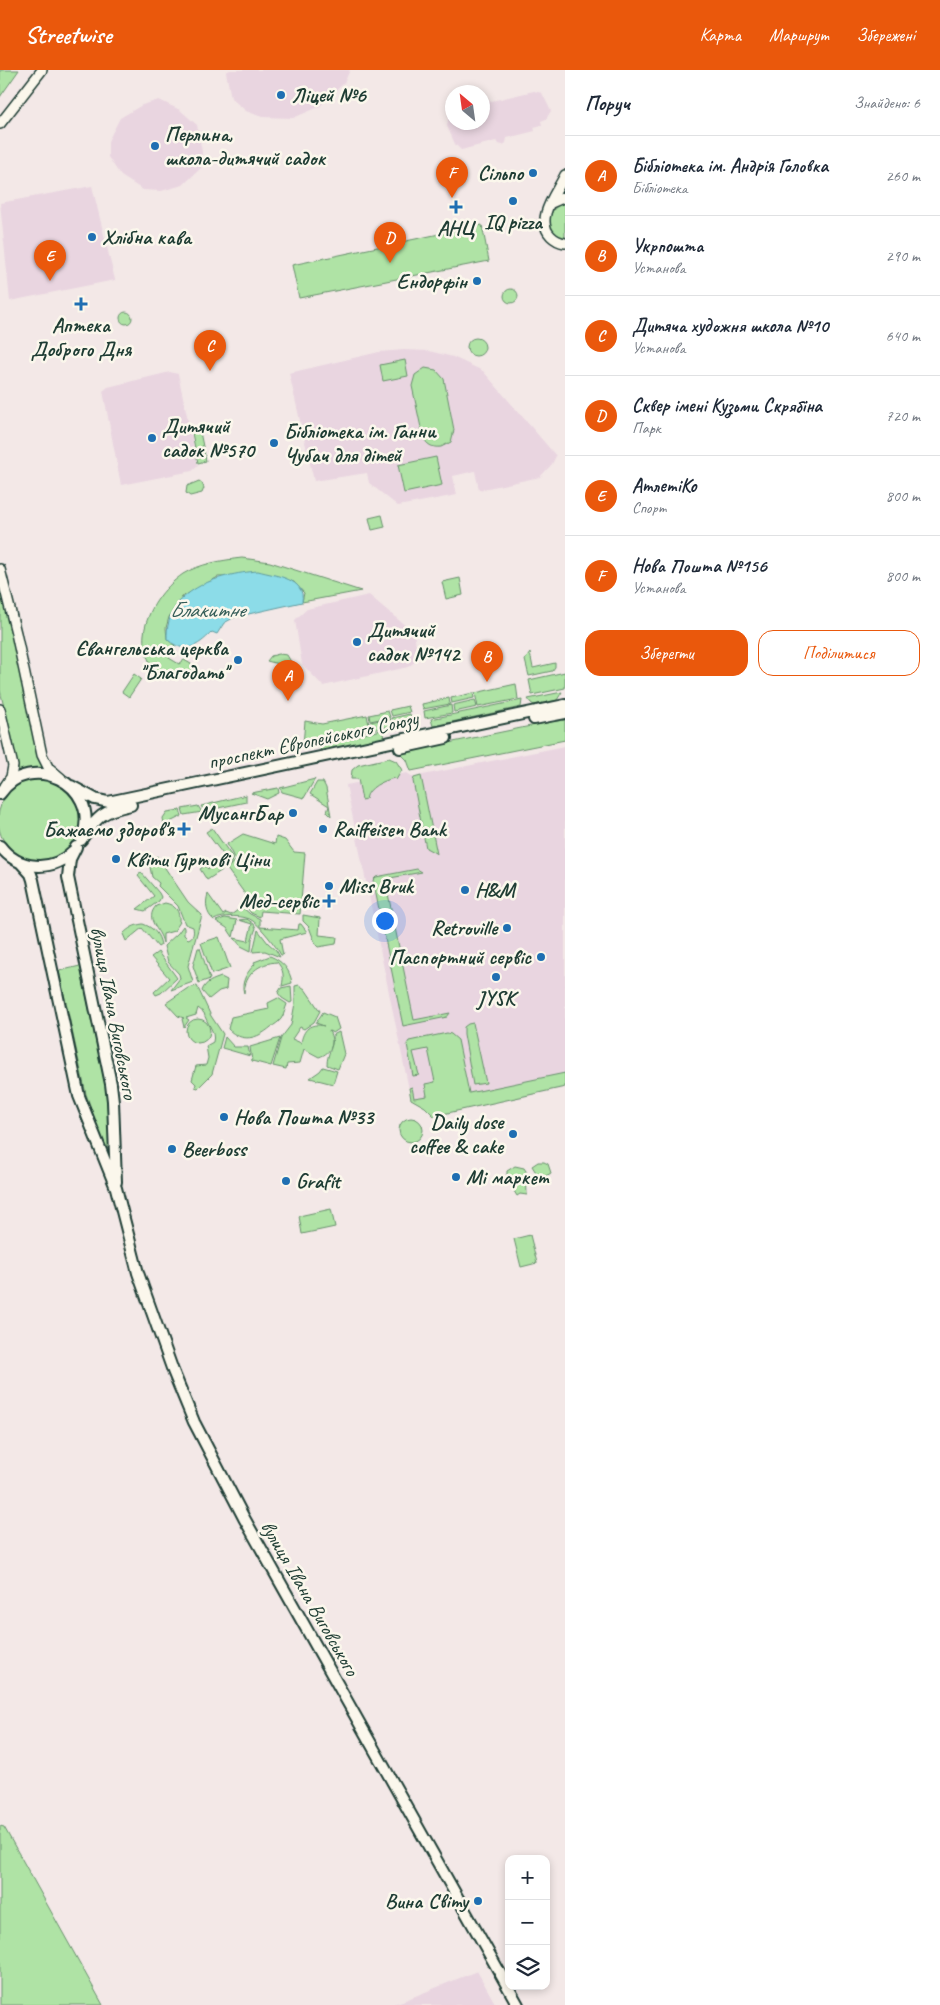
<!DOCTYPE html>
<html lang="uk">
<head>
<meta charset="utf-8">
<style>
	:root { --surface:#fff; --page:#f2f2f3; --text:#1f2937; --muted:#747a83; --line:#e0e1e3; --accent:#ea580c }
	body { margin:0; font-family:Caveat,sans-serif; background:var(--page); color:var(--text) }
	.controls { position:absolute; right:15px; bottom:15px; display:grid; overflow:hidden; border-radius:10px; box-shadow:0 2px 8px #0003 }
	.controls button { width:45px; height:45px; display:grid; place-items:center; padding:0; border:0; border-bottom:1px solid var(--line); background:var(--surface); color:var(--text); font:25px sans-serif }
	.compass { position:absolute; left:445px; top:15px; width:45px; height:45px; border-radius:50%; background:var(--surface); box-shadow:0 2px 8px #0003; rotate:331deg }
	.you { position:absolute; left:384px; top:850px; width:18px; height:18px; margin:-12px; border:4px solid #fff; border-radius:50%; background:#1a73e8; box-shadow:0 0 0 8px #1a73e833 }
	.badge { display:grid; place-items:center; width:32px; height:32px; border-radius:50%; background:var(--accent); color:#fff; font-size:16px; font-weight:700 }
	.pin { position:absolute; translate:-50% -41px; filter:drop-shadow(0 1px 2px #0008) }
	.pin::after { content:''; position:absolute; top:26px; width:18px; height:15px; background:inherit; clip-path:polygon(0 0,100% 0,50% 100%) }
	.list { margin:0; padding:0; list-style:none }
	h2 { display:flex; justify-content:space-between; align-items:center; height:65px; margin:0; padding:0 20px; font-size:21px }
	h2 small { font-size:16px; font-weight:400; color:var(--muted) }
	.list li { display:grid; grid-template-columns:32px 1fr auto; gap:15px; align-items:center; box-sizing:border-box; height:80px; padding:0 20px; border-top:1px solid var(--line) }
	.list b { display:block; font-size:19px; white-space:nowrap }
	.list p { margin:0; font-size:16px; white-space:nowrap; color:var(--muted) }
	.list em { font-size:16px; font-style:normal; color:var(--muted) }
	.actions { display:flex; gap:10px; padding:15px 20px }
	.actions a { flex:1; padding:11px 0; border:1px solid var(--accent); border-radius:15px; text-align:center; font-size:18px; color:var(--accent) }
	.actions .main { background:var(--accent); color:#fff }
	.icon { flex:none; width:28px; height:28px; fill:none; stroke:currentColor; stroke-width:2; stroke-linecap:round; stroke-linejoin:round }
	.map { position:relative; flex:none; width:565px; height:1935px; overflow:hidden }
	header { display:flex; align-items:center; gap:30px; box-sizing:border-box; height:70px; padding:0 25px; background:var(--accent); color:#fff }
	header strong { font-size:24px }
	nav { display:flex; gap:28px; margin-inline-start:auto; font-size:18px }
	main { display:flex }
	aside { flex:1; background:var(--surface) }
	.map>svg:first-child { display:block }
</style>
</head>
<body>
<header>
<strong>Streetwise</strong>
<nav><a>Карта</a><a>Маршрут</a><a>Збережені</a></nav>
</header>
<main>
<div class="map">
<svg width="565" height="1935" viewBox="0 0 565 1935">
	<rect width="100%" height="100%" fill="#f3e8e7"/>
	<filter id="ink" filterUnits="userSpaceOnUse"><feTurbulence type="fractalNoise" baseFrequency=".02" numOctaves="2"/><feDisplacementMap in="SourceGraphic" scale="10" xChannelSelector="R" yChannelSelector="G"/><feConvolveMatrix kernelMatrix="1 2 1 2 8 2 1 2 1" color-interpolation-filters="sRGB"/></filter>
	<g filter="url(#ink)">
		<path fill="#e9d5e0" d="M 230,0 L 350,0 L 344,13 L 319,37 L 293,48 L 262,47 L 246,41 L 231,28 L 226,2 Z
			M 534,21 L 542,23 L 551,41 L 546,49 L 541,51 L 542,55 L 534,57 L 535,61 L 507,68 L 506,73 L 503,75 L 498,74 L 496,71 L 461,80 L 455,74 L 447,56 L 450,37 L 452,36 L 452,52 L 482,52 L 483,33 Z
			M 159,30 L 180,40 L 197,55 L 202,82 L 201,98 L 183,115 L 161,121 L 143,120 L 121,106 L 108,87 L 108,71 L 120,48 L 142,35 Z
			M 92,116 L 115,210 L 10,231 L 0,133 Z
			M 404,280 L 429,281 L 453,287 L 483,301 L 551,380 L 556,386 L 552,394 L 540,407 L 479,420 L 475,401 L 453,406 L 457,425 L 398,436 L 369,413 L 367,403 L 314,411 L 289,303 L 379,282 Z
			M 170,302 L 178,304 L 198,396 L 192,401 L 121,415 L 103,321 L 108,317 Z
			M 369,525 L 414,563 L 418,587 L 416,591 L 408,597 L 323,616 L 302,594 L 295,550 L 307,539 Z
			M 565,676 L 565,1018 L 434,1046 L 425,1037 L 411,1029 L 346,715 L 407,703 L 413,707 Z
			M 477,1901 L 496,1935 L 391,1935 L 408,1929 Z"/>
		<path fill="#afe3a5" stroke="#67906c" d="M 0,0 L 19,0 L 0,27 Z
			M 565,132 L 565,168 C 543,163 546,138 565,132 Z
			M 482,155 L 489,191 L 299,228 L 292,195 Z
			M504 226a7 7 0 1 1 14 0a7 7 0 1 1-14 0Z
			M120 248a6 6 0 1 1 12 0a6 6 0 1 1-12 0Z
			M467 277a9 9 0 1 1 18 0a9 9 0 1 1-18 0Z
			M 405,290 L 408,306 L 383,311 L 380,295 Z
			M 425,298 L 436,300 L 444,309 L 454,360 L 451,372 L 441,377 C 432,378 427,375 423,367 L 412,316 L 415,305 Z
			M 200,362 L 206,391 L 198,393 L 192,363 Z
			M 436,387 L 442,415 L 404,423 L 398,395 Z
			M 199,411 L 202,413 L 204,418 L 202,423 L 190,426 L 186,423 L 187,416 Z
			M 382,445 L 385,457 L 372,460 L 369,448 Z
			M 242,488 L 270,492 L 361,521 L 302,532 L 304,523 L 294,512 L 276,506 L 218,507 L 182,527 L 169,547 L 166,558 L 167,569 L 175,576 L 169,588 L 179,594 L 184,590 L 191,594 L 193,601 C 187,604 179,608 172,608 C 152,607 142,581 144,564 C 147,540 163,518 183,504 C 199,494 223,490 242,488 Z
			M 460,508 L 463,525 L 446,529 L 442,512 Z
			M 0,509 L 43,698 L 30,698 L 19,702 L 0,620 Z
			M 530,583 L 533,598 L 555,593 L 555,597 L 552,601 L 529,606 L 525,590 Z
			M 279,584 L 287,585 L 291,592 L 282,595 L 267,591 L 271,586 Z
			M 565,602 L 565,618 L 532,625 L 529,610 Z
			M 134,604 L 141,609 L 129,627 L 122,622 Z
			M 516,614 L 518,629 L 478,637 L 475,623 Z
			M 562,622 L 557,630 L 534,635 L 531,633 L 528,629 Z
			M 473,623 L 474,628 L 452,633 L 451,628 Z
			M 449,628 L 450,634 L 423,639 L 422,634 Z
			M 475,630 L 477,637 L 454,642 L 453,635 Z
			M 522,630 L 521,637 L 433,656 L 431,649 Z
			M 451,635 L 452,643 L 425,648 L 424,641 Z
			M 408,636 L 410,642 L 392,646 L 390,640 Z
			M 388,641 L 390,647 L 370,651 L 369,645 Z
			M 410,644 L 412,651 L 393,655 L 392,648 Z
			M 367,645 L 370,660 L 303,675 L 305,651 L 322,654 Z
			M 390,648 L 392,656 L 372,660 L 370,652 Z
			M 565,650 L 565,670 L 411,701 L 407,690 L 400,683 L 555,651 Z
			M 382,660 L 384,668 L 322,681 L 318,677 L 319,674 Z
			M 389,688 L 396,691 L 402,700 L 396,710 L 394,708 C 383,711 368,717 366,729 L 362,730 L 358,709 L 351,709 L 352,700 L 358,695 Z
			M 421,706 L 437,784 L 426,778 L 413,711 L 414,708 Z
			M-2 750a41 41 0 1 1 82 0a41 41 0 1 1-82 0Z
			M 315,709 L 304,728 L 282,722 L 280,718 Z
			M 317,712 L 323,712 L 326,718 L 331,746 L 327,742 L 329,736 L 310,724 Z
			M 278,718 L 279,723 L 267,729 L 251,723 Z
			M 246,725 L 246,732 L 204,741 L 201,736 Z
			M 198,736 L 202,742 L 184,745 L 182,739 Z
			M 180,740 L 182,746 L 164,755 L 163,748 L 167,742 Z
			M 212,758 L 233,788 L 230,795 L 207,810 L 200,799 L 205,796 L 208,799 L 225,787 L 206,762 Z
			M 243,764 L 275,774 L 276,767 L 285,770 L 294,782 L 305,783 L 300,844 L 261,841 L 260,847 L 251,843 L 245,835 L 250,831 L 227,799 L 235,790 L 227,774 Z
			M 157,786 L 188,832 L 202,845 L 188,896 L 193,912 L 171,920 L 180,908 L 179,904 L 168,892 L 164,876 L 178,863 L 183,856 L 184,858 L 184,865 L 188,869 C 194,867 194,863 193,857 L 185,854 L 178,836 L 158,816 L 159,813 L 152,807 L 149,792 Z
			M 417,799 L 422,802 L 385,809 L 414,950 L 450,943 L 447,947 L 403,956 L 373,810 L 376,807 Z
			M 141,802 L 159,823 L 161,827 L 159,831 L 145,841 L 137,839 L 154,826 L 138,806 Z
			M 208,824 L 223,845 L 226,843 L 231,845 L 242,837 L 250,844 L 260,849 L 260,857 L 298,860 L 299,854 L 301,854 L 307,862 L 280,869 L 283,885 L 281,885 C 276,876 261,857 253,851 C 246,845 222,845 214,850 C 206,844 205,833 208,824 Z
			M 165,833 C 175,835 180,841 179,851 L 180,852 L 174,861 L 163,864 L 163,873 C 160,858 144,850 156,836 Z
			M 303,845 L 320,848 L 319,865 L 337,867 L 336,874 L 318,877 L 316,875 L 309,857 L 303,851 Z
			M 225,848 L 237,850 L 233,867 L 227,858 L 216,851 Z
			M 247,849 L 254,854 L 256,858 L 252,869 L 251,881 L 241,876 L 234,868 L 248,871 L 252,854 L 239,850 Z
			M 143,854 C 154,858 159,864 161,875 L 158,877 L 142,858 L 126,871 L 123,864 C 129,858 134,855 143,854 Z
			M 258,860 L 268,873 L 276,880 L 280,887 L 265,881 L 253,882 Z
			M 219,867 L 230,898 L 212,904 L 201,873 Z
			M 198,878 L 200,878 L 210,909 L 199,913 L 193,896 Z
			M 158,882 L 177,908 L 161,923 L 156,925 L 154,922 L 169,908 L 151,887 Z
			M 270,886 C 282,891 290,899 292,913 L 282,916 C 284,906 284,900 277,892 C 259,893 245,904 244,923 C 240,912 248,901 255,894 L 254,892 Z
			M 80,896 L 106,1019 L 110,1076 L 105,1078 L 86,1024 L 59,901 Z
			M 221,907 L 227,910 L 226,919 L 219,921 L 209,929 L 202,921 C 205,912 213,910 221,907 Z
			M 299,915 L 305,919 L 320,941 L 314,952 L 304,959 L 300,957 L 292,969 L 301,973 C 303,960 310,952 324,956 L 316,953 L 323,942 L 335,947 L 339,959 L 333,963 L 329,961 C 335,972 332,983 319,987 L 304,979 L 300,993 L 287,994 L 286,999 L 273,996 L 281,968 L 291,955 L 295,933 L 295,916 Z
			M 197,916 L 211,946 L 223,964 L 212,1004 L 198,1018 L 195,1017 L 196,1014 L 192,1010 L 196,996 L 206,995 L 208,988 L 206,976 L 213,972 C 216,961 206,953 204,943 L 198,938 L 196,945 L 186,948 L 189,950 L 184,957 L 182,949 L 184,948 L 178,946 L 166,933 L 188,918 Z
			M 291,916 L 292,932 L 290,933 L 282,928 L 278,923 L 281,918 Z
			M 278,928 L 287,934 C 285,939 284,945 281,949 C 279,952 274,955 271,957 C 257,969 242,973 228,959 L 231,947 L 269,939 L 268,933 Z
			M186 961a12 12 0 1 1 24 0a12 12 0 1 1-24 0Z
			M 473,953 L 486,1013 L 473,1015 L 464,964 L 464,957 L 468,954 Z
			M 339,962 L 344,984 L 338,999 L 327,995 C 327,983 333,979 333,965 Z
			M 447,963 L 451,964 L 458,970 L 469,1023 L 565,1003 L 565,1017 L 434,1046 L 425,1037 L 411,1029 L 409,1018 L 412,1017 L 414,1028 L 427,1026 L 425,1014 L 435,1012 L 428,979 L 413,982 L 419,1005 L 413,1006 L 407,974 L 409,971 Z
			M 225,967 L 234,977 L 248,977 L 250,986 L 222,978 Z
			M 280,968 L 271,996 L 252,991 L 250,977 Z
			M 323,997 L 337,1001 L 333,1014 L 310,1008 L 320,1001 Z
			M399 1060a12 12 0 1 1 24 0a12 12 0 1 1-24 0Z
			M 538,1092 L 544,1092 L 548,1094 L 551,1103 L 546,1106 L 537,1104 L 532,1096 Z
			M 515,1096 L 524,1098 L 526,1101 L 527,1125 L 520,1124 L 517,1126 L 514,1121 L 515,1115 L 507,1109 L 507,1101 Z
			M 331,1139 L 335,1157 L 302,1164 L 299,1146 Z
			M 530,1165 L 537,1193 L 521,1197 L 514,1169 Z
			M 0,1756 L 4,1757 L 103,1935 L 0,1935 Z"/>
		<path fill="#8cdce8" stroke="#609ca0" d="M 258,501 C 276,506 306,508 302,532 L 235,547 L 224,553 L 217,564 L 212,562 C 197,577 185,585 167,569 C 165,520 218,504 258,501 Z"/>
		<g fill="none" stroke-linecap="round" stroke-linejoin="round">
			<defs>
				<path id="tertiary" d="M 0,54 L 42,0
					M 565,105 C 557,122 534,149 551,166 C 555,170 559,172 565,173
					M 551,133 L 565,127
					M 0,499 L 16,563 L 42,685 L 48,697 L 61,708
					M 0,639 L 13,696 L 11,707 L 5,716"/>
				<path id="secondary" d="M 534,649 L 565,643
					M 400,678 L 446,668
					M 71,716 L 95,729 L 108,732 L 565,635
					M 0,724 C 30,680 100,714 83,765
					M 81,770 C 98,746 102,741 131,735
					M 0,776 C 18,800 52,803 73,781
					M 76,777 L 70,789 L 68,807 L 111,1014 L 113,1031 L 116,1112
					M 21,793 L 31,804 L 33,810 L 79,1026 L 116,1118 L 138,1203 L 173,1301 L 194,1352 L 244,1448 L 518,1935"/>
			</defs>
			<use href="#tertiary" stroke="#1f3d34" stroke-width="12"/>
			<use href="#secondary" stroke="#1f3d34" stroke-width="14"/>
			<use href="#tertiary" stroke="#fbf7ec" stroke-width="9"/>
			<use href="#secondary" stroke="#fbf7ec" stroke-width="10"/>
		</g>
	</g>
	<g fill="#1f6fb2" stroke="#fbf7ec" stroke-width="2">
		<circle cx="281" cy="25" r="5"/>
		<circle cx="155" cy="76" r="5"/>
		<circle cx="533" cy="103" r="5"/>
		<circle cx="513" cy="131" r="5"/>
		<path d="M453.5 129.5h5v5h5v5h-5v5h-5v-5h-5v-5h5z"/>
		<circle cx="92" cy="167" r="5"/>
		<circle cx="477" cy="211" r="5"/>
		<path d="M78.5 226.5h5v5h5v5h-5v5h-5v-5h-5v-5h5z"/>
		<circle cx="152" cy="368" r="5"/>
		<circle cx="274" cy="373" r="5"/>
		<circle cx="357" cy="572" r="5"/>
		<circle cx="238" cy="590" r="5"/>
		<circle cx="293" cy="743" r="5"/>
		<path d="M181.5 751.5h5v5h5v5h-5v5h-5v-5h-5v-5h5z"/>
		<circle cx="323" cy="759" r="5"/>
		<circle cx="116" cy="789" r="5"/>
		<circle cx="329" cy="816" r="5"/>
		<circle cx="465" cy="820" r="5"/>
		<path d="M326.5 823.5h5v5h5v5h-5v5h-5v-5h-5v-5h5z"/>
		<circle cx="507" cy="858" r="5"/>
		<circle cx="541" cy="887" r="5"/>
		<circle cx="496" cy="907" r="5"/>
		<circle cx="224" cy="1047" r="5"/>
		<circle cx="513" cy="1064" r="5"/>
		<circle cx="172" cy="1079" r="5"/>
		<circle cx="456" cy="1107" r="5"/>
		<circle cx="286" cy="1111" r="5"/>
		<circle cx="478" cy="1831" r="5"/>
	</g>
	<g text-anchor="middle" stroke-width="5" stroke-linejoin="round" paint-order="stroke">
		<g font-size="21" font-weight="bold" fill="#1f3d34" stroke="#fbf7ec" text-anchor="start">
			<text x="291" y="32">Ліцей №6</text>
			<text x="165" y="71">Перлина,<tspan x="165" dy="24">школа-дитячий садок</tspan></text>
			<text x="523" y="110" text-anchor="end">Сільпо</text>
			<text x="513" y="159" text-anchor="middle">IQ pizza</text>
			<text x="456" y="165" text-anchor="middle">АНЦ</text>
			<text x="102" y="174">Хлібна кава</text>
			<text x="467" y="218" text-anchor="end">Ендорфін</text>
			<text x="81" y="262" text-anchor="middle">Аптека<tspan x="81" dy="24">Доброго Дня</tspan></text>
			<text x="162" y="363">Дитячий<tspan x="162" dy="24">садок №570</tspan></text>
			<text x="284" y="368">Бібліотека ім. Ганни<tspan x="284" dy="24">Чубач для дітей</tspan></text>
			<text x="367" y="567">Дитячий<tspan x="367" dy="24">садок №142</tspan></text>
			<text x="228" y="585" text-anchor="end">Євангельська церква<tspan x="228" dy="24">''Благодать''</tspan></text>
			<text x="283" y="750" text-anchor="end">МусангБар</text>
			<text x="174" y="766" text-anchor="end">Бажаємо здоров'я</text>
			<text x="333" y="766">Raiffeisen Bank</text>
			<text x="126" y="796">Квіти Гуртові Ціни</text>
			<text x="339" y="823">Miss Bruk</text>
			<text x="475" y="827">H&amp;M</text>
			<text x="319" y="838" text-anchor="end">Мед-сервіс</text>
			<text x="497" y="865" text-anchor="end">Retroville</text>
			<text x="531" y="894" text-anchor="end">Паспортний сервіс</text>
			<text x="496" y="935" text-anchor="middle">JYSK</text>
			<text x="234" y="1054">Нова Пошта №33</text>
			<text x="503" y="1059" text-anchor="end">Daily dose<tspan x="503" dy="24">coffee &amp; cake</tspan></text>
			<text x="182" y="1086">Beerboss</text>
			<text x="466" y="1114">Mi маркет</text>
			<text x="296" y="1118">Grafit</text>
			<text x="468" y="1838" text-anchor="end">Вина Світу</text>
		</g>
		<g font-size="21" fill="#1f3d34" stroke="#fbf7ec">
			<text transform="translate(313 670) rotate(-12)" y="7">проспект Європейського Союзу</text>
			<text transform="translate(114 943) rotate(79)" y="7">вулиця Івана Виговського</text>
			<text transform="translate(310 1528) rotate(60)" y="7">вулиця Івана Виговського</text>
		</g>
		<g font-size="22" font-style="italic" fill="#355d58" stroke="#fbf7ec">
			<text x="207" y="547">Блакитне</text>
		</g>
	</g>
</svg>
<div class="controls">
<button>+</button>
<button>−</button>
<button><svg class="icon" aria-label="layers" viewBox="0 0 24 24"><path d="M12 4l9 5-9 5-9-5zM3 14l9 5 9-5"/></svg></button>
</div>
<svg class="compass" viewBox="-18 -18 36 36"><path d="M0-13l5 13h-10z" fill="#e53935"/><path d="M0 13l5-13h-10z" fill="#747a83"/></svg>
<div class="you"></div>
<div class="pin badge" style="left:288px;top:631px">A</div>
<div class="pin badge" style="left:487px;top:612px">B</div>
<div class="pin badge" style="left:210px;top:301px">C</div>
<div class="pin badge" style="left:390px;top:193px">D</div>
<div class="pin badge" style="left:50px;top:211px">E</div>
<div class="pin badge" style="left:452px;top:128px">F</div>
</div>
<aside>
<h2>Поруч<small>Знайдено: 6</small></h2>
<ul class="list">
<li><span class="badge">A</span><div><b>Бібліотека ім. Андрія Головка</b><p>Бібліотека</p></div><em>260 m</em></li>
<li><span class="badge">B</span><div><b>Укрпошта</b><p>Установа</p></div><em>290 m</em></li>
<li><span class="badge">C</span><div><b>Дитяча художня школа №10</b><p>Установа</p></div><em>640 m</em></li>
<li><span class="badge">D</span><div><b>Сквер імені Кузьми Скрябіна</b><p>Парк</p></div><em>720 m</em></li>
<li><span class="badge">E</span><div><b>АтлетіКо</b><p>Спорт</p></div><em>800 m</em></li>
<li><span class="badge">F</span><div><b>Нова Пошта №156</b><p>Установа</p></div><em>800 m</em></li>
</ul>
<div class="actions"><a class="main">Зберегти</a><a>Поділитися</a></div>
</aside>
</main>
</body>
</html>
